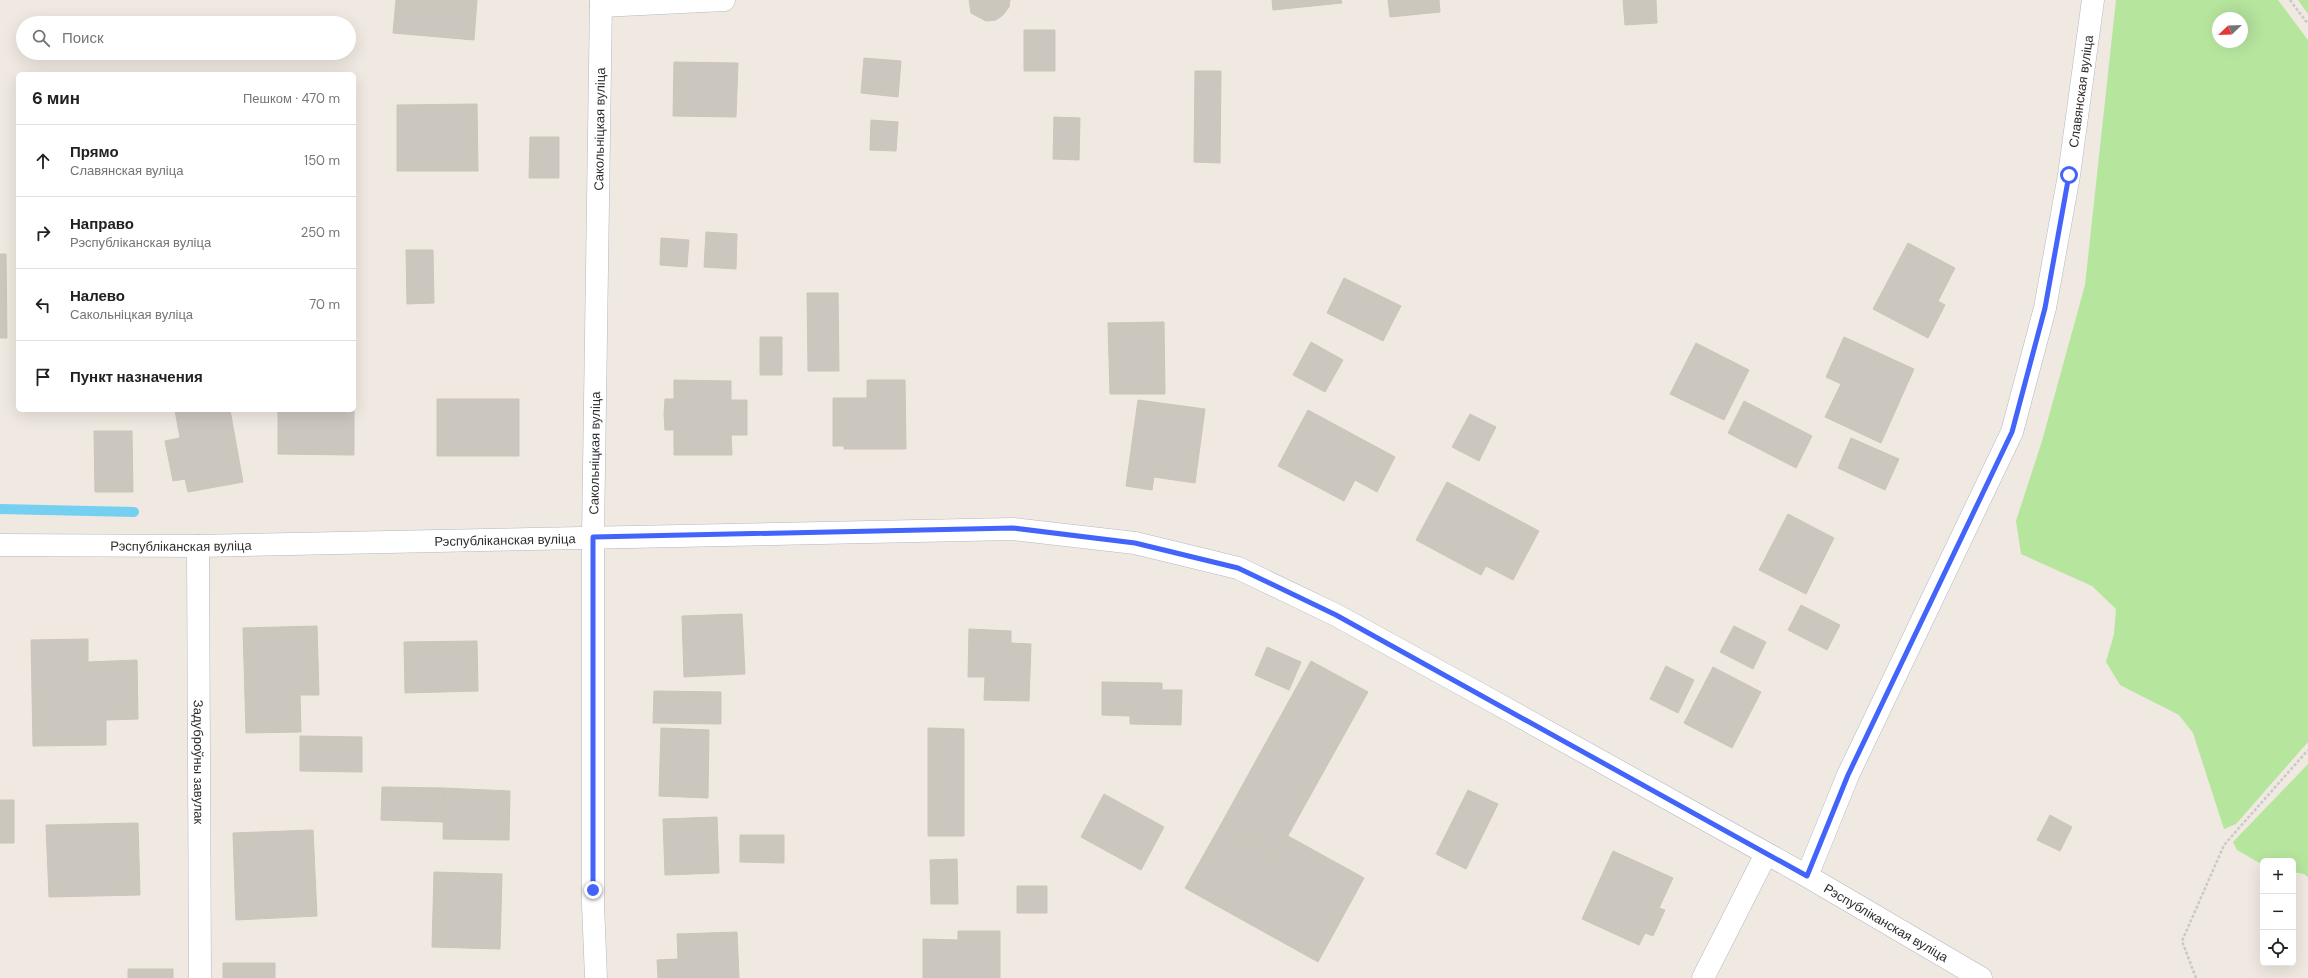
<!DOCTYPE html>
<html lang="ru">
<head>
<meta charset="utf-8">
<style>
	:root { --surface:#fff; --page:#f6f6f6; --text:#202124; --muted:#757577; --line:#e0e0e0 }
	body { margin:0; font-family:"DM Sans",sans-serif; background:var(--page); color:var(--text) }
	.controls { position:absolute; right:12px; bottom:12px; display:grid; overflow:hidden; border-radius:6px; box-shadow:0 4px 16px #0002 }
	.controls button { width:36px; height:36px; display:grid; place-items:center; padding:0; border:0; border-bottom:1px solid var(--line); background:var(--surface); color:var(--text); font:20px sans-serif }
	.compass { position:absolute; left:2212px; top:12px; width:36px; height:36px; border-radius:50%; background:var(--surface); box-shadow:0 4px 16px #0002; rotate:247deg }
	.stop { position:absolute; width:12px; height:12px; margin:-9px; border:3px solid #4264fb; border-radius:50%; background:#fff }
	.stop.end { background:#4264fb; border-color:#fff; box-shadow:0 1px 4px #0008 }
	.list { margin:0; padding:0; list-style:none }
	h2 { display:flex; justify-content:space-between; align-items:center; height:52px; margin:0; padding:0 16px; font-size:17px }
	h2 small { font-size:13px; font-weight:400; color:var(--muted) }
	.list li { display:grid; grid-template-columns:26px 1fr auto; gap:12px; align-items:center; box-sizing:border-box; height:72px; padding:0 16px; border-top:1px solid var(--line) }
	.list b { display:block; font-size:15px; white-space:nowrap }
	.list p { margin:0; font-size:13px; white-space:nowrap; color:var(--muted) }
	.list em { font-size:13px; font-style:normal; color:var(--muted) }
	.icon { flex:none; width:22px; height:22px; fill:none; stroke:currentColor; stroke-width:2; stroke-linecap:round; stroke-linejoin:round }
	.map { position:relative; flex:none; width:2308px; height:978px; overflow:hidden }
	.search { position:absolute; background:var(--surface); box-shadow:0 4px 16px #0002; left:16px; top:16px; width:340px; height:44px; display:flex; align-items:center; gap:10px; box-sizing:border-box; padding:0 14px; border-radius:22px; color:var(--muted); font-size:15px }
	.panel { position:absolute; background:var(--surface); box-shadow:0 4px 16px #0002; left:16px; top:72px; width:340px; height:340px; border-radius:6px }
	.map>svg:first-child { display:block }
</style>
</head>
<body>
<div class="map">
<svg width="2308" height="978" viewBox="0 0 2308 978">
	<rect width="100%" height="100%" fill="#efe9e1"/>
	<path fill="#b6e59e" fill-rule="evenodd" d="M 2116,0 L 2278,0 L 2308,40 L 2308,742 L 2236,824 L 2224,829 L 2193,733 L 2179,715 L 2120,685 L 2106,662 L 2114,634 L 2116,609 L 2092,586 L 2021,554 L 2016,521 L 2042,441 L 2085,285 ZM 2218,18 L 2242,18 L 2242,42 L 2218,42 Z
		M 2298,0 L 2308,0 L 2308,14 Z
		M 2308,764 L 2308,877 L 2304,874 L 2293,872 L 2293,861 L 2263,861 L 2263,865 L 2237,850 L 2233,842 Z"/>
	<g fill="none" stroke-linecap="round" stroke-linejoin="round">
		<path stroke="#75cff0" stroke-width="10" d="M 0,509 L 134,512"/>
	</g>
	<path fill="#cbc7bf" stroke="#cbc5ba" d="M 396,0 L 477,0 L 474,40 L 393,33 Z
		M 969,0 L 1010,0 L 1009,7 L 1003,15 L 996,20 L 986,21 L 971,13 Z
		M 1272,0 L 1341,0 L 1342,3 L 1273,10 Z
		M 1388,0 L 1439,0 L 1440,12 L 1390,17 Z
		M 1623,0 L 1656,0 L 1657,23 L 1625,25 Z
		M 1024,30 L 1055,30 L 1055,71 L 1024,71 Z
		M 864,58 L 901,61 L 898,97 L 861,93 Z
		M 674,62 L 738,63 L 736,117 L 673,116 Z
		M 1195,71 L 1221,71 L 1220,163 L 1194,162 Z
		M 477,104 L 478,171 L 397,171 L 397,105 Z
		M 1054,117 L 1080,118 L 1079,160 L 1053,159 Z
		M 871,120 L 898,122 L 896,151 L 870,150 Z
		M 530,137 L 559,137 L 559,178 L 529,178 Z
		M 706,232 L 737,234 L 736,269 L 704,267 Z
		M 661,238 L 689,240 L 687,267 L 660,265 Z
		M 1908,243 L 1955,268 L 1938,301 L 1945,305 L 1928,338 L 1873,309 Z
		M 406,250 L 433,250 L 434,303 L 407,304 Z
		M 0,254 L 6,254 L 7,338 L 0,338 Z
		M 1344,278 L 1401,306 L 1383,341 L 1327,313 Z
		M 807,293 L 838,293 L 839,371 L 808,371 Z
		M 1164,322 L 1165,394 L 1110,394 L 1108,323 Z
		M 760,337 L 782,337 L 782,375 L 760,375 Z
		M 1844,337 L 1914,369 L 1881,443 L 1825,417 L 1841,384 L 1826,377 Z
		M 1311,342 L 1343,360 L 1325,392 L 1293,375 Z
		M 1696,343 L 1749,370 L 1724,420 L 1670,394 Z
		M 674,380 L 731,381 L 731,400 L 747,400 L 747,435 L 731,435 L 732,455 L 674,455 L 674,430 L 665,430 L 664,414 L 665,399 L 674,399 Z
		M 867,380 L 905,380 L 906,449 L 844,449 L 844,446 L 833,446 L 833,398 L 867,398 Z
		M 437,399 L 519,399 L 519,456 L 437,456 Z
		M 1138,400 L 1205,409 L 1195,483 L 1154,477 L 1152,490 L 1126,486 Z
		M 1744,401 L 1812,436 L 1796,468 L 1728,433 Z
		M 175,410 L 230,410 L 243,482 L 188,492 L 185,479 L 173,481 L 165,441 L 180,438 Z
		M 278,410 L 354,410 L 354,455 L 278,454 Z
		M 1308,410 L 1395,457 L 1377,492 L 1355,480 L 1344,501 L 1278,466 Z
		M 1470,414 L 1496,427 L 1479,461 L 1452,447 Z
		M 94,431 L 132,431 L 133,492 L 95,492 Z
		M 1851,438 L 1899,459 L 1885,490 L 1838,468 Z
		M 1447,482 L 1539,531 L 1513,580 L 1486,566 L 1481,575 L 1416,540 Z
		M 1788,514 L 1834,538 L 1806,594 L 1759,570 Z
		M 1801,605 L 1840,625 L 1827,650 L 1788,630 Z
		M 742,614 L 745,674 L 684,677 L 682,616 Z
		M 317,626 L 319,695 L 300,695 L 301,732 L 246,733 L 243,628 Z
		M 1734,626 L 1766,642 L 1753,669 L 1720,652 Z
		M 969,629 L 1011,631 L 1011,643 L 1031,644 L 1029,701 L 984,700 L 985,677 L 968,677 Z
		M 88,639 L 88,662 L 137,660 L 138,719 L 106,720 L 106,745 L 33,746 L 31,640 Z
		M 477,641 L 478,691 L 405,693 L 404,642 Z
		M 1267,647 L 1301,662 L 1289,690 L 1255,675 Z
		M 1311,661 L 1368,692 L 1276,857 L 1220,826 Z
		M 1666,666 L 1694,680 L 1678,713 L 1650,699 Z
		M 1713,667 L 1761,692 L 1732,748 L 1684,723 Z
		M 1102,682 L 1162,683 L 1162,690 L 1182,690 L 1181,725 L 1130,724 L 1130,716 L 1102,715 Z
		M 654,691 L 721,692 L 721,724 L 653,723 Z
		M 661,728 L 709,730 L 708,798 L 659,796 Z
		M 928,728 L 964,729 L 964,836 L 928,836 Z
		M 300,736 L 362,737 L 362,772 L 300,771 Z
		M 382,787 L 444,788 L 443,822 L 381,820 Z
		M 444,788 L 510,791 L 509,840 L 443,839 Z
		M 1468,790 L 1498,804 L 1466,869 L 1436,854 Z
		M 1104,794 L 1164,827 L 1141,870 L 1081,837 Z
		M 0,800 L 14,800 L 14,843 L 0,843 Z
		M 2050,815 L 2072,827 L 2060,851 L 2037,840 Z
		M 717,817 L 719,873 L 665,875 L 663,819 Z
		M 138,823 L 140,895 L 49,897 L 46,825 Z
		M 1220,826 L 1276,857 L 1288,836 L 1364,878 L 1318,962 L 1185,888 Z
		M 313,830 L 317,916 L 236,920 L 233,833 Z
		M 740,835 L 784,835 L 784,863 L 740,862 Z
		M 1613,851 L 1673,878 L 1659,908 L 1665,910 L 1653,936 L 1645,933 L 1639,945 L 1582,919 Z
		M 957,859 L 958,904 L 931,904 L 930,860 Z
		M 434,872 L 502,874 L 500,949 L 432,947 Z
		M 1017,886 L 1047,886 L 1047,913 L 1017,913 Z
		M 958,931 L 1000,931 L 1000,978 L 923,978 L 923,939 L 958,940 Z
		M 737,932 L 739,978 L 658,978 L 657,960 L 678,959 L 677,934 Z
		M 223,963 L 275,963 L 275,978 L 223,978 Z
		M 128,969 L 173,969 L 173,978 L 128,978 Z"/>
	<g fill="none" stroke-linecap="round" stroke-linejoin="round">
		<defs>
			<g id="minor">
				<path d="M 601,6 L 724,0"/>
				<path id="s1" d="M 0,545 L 198,546 L 1013,529 L 1135,543 L 1238,568 L 1336,615 L 1478,693 L 1807,876 L 1981,978"/>
				<path id="s2" d="M 198,546 L 200,978"/>
				<path id="s3" d="M 1807,876 L 1848,775 L 2012,432 L 2045,308 L 2069,175 L 2093,0"/>
				<path id="s4" d="M 596,978 L 593,904 L 593,537 L 601,0"/>
				<path d="M 1703,978 L 1766,854"/>
			</g>
		</defs>
		<use href="#minor" stroke="#b4b7c1" stroke-width="23"/>
		<path stroke="#c9c9c9" stroke-width="2.5" stroke-dasharray="3 2" stroke-linecap="butt" d="M 2290,0 L 2308,24
			M 2196,978 L 2182,941 L 2224,845 L 2308,750"/>
		<use href="#minor" stroke="#fff" stroke-width="22"/>
	</g>
	<g fill="none" stroke-linecap="round" stroke-linejoin="round">
		<path stroke="#4264fb" stroke-width="5" d="M 593,890 L 593,537 L 1013,528 L 1135,543 L 1238,568 L 1336,615 L 1807,876 L 1848,775 L 2012,432 L 2045,308 L 2069,175"/>
	</g>
	<g text-anchor="middle" stroke-width="3.5" stroke-linejoin="round" paint-order="stroke">
		<g font-size="13" fill="#2e2e2e" stroke="#fff">
			<text dy="5" stroke="none"><textPath href="#s3" startOffset="837">Славянская вуліца</textPath></text>
			<text dy="5" stroke="none"><textPath href="#s4" startOffset="849">Сакольніцкая вуліца</textPath></text>
			<text dy="5" stroke="none"><textPath href="#s4" startOffset="525">Сакольніцкая вуліца</textPath></text>
			<text dy="5" stroke="none"><textPath href="#s1" startOffset="505">Рэспубліканская вуліца</textPath></text>
			<text dy="5" stroke="none"><textPath href="#s1" startOffset="181">Рэспубліканская вуліца</textPath></text>
			<text dy="5" stroke="none"><textPath href="#s2" startOffset="216">Задуброўны завулак</textPath></text>
			<text dy="5" stroke="none"><textPath href="#s1" startOffset="1981">Рэспубліканская вуліца</textPath></text>
		</g>
	</g>
</svg>
<div class="controls">
<button>+</button>
<button>−</button>
<button><svg class="icon" aria-label="locate" viewBox="0 0 24 24"><circle cx="12" cy="12" r="6"/><path d="M12 2v4M12 18v4M2 12h4M18 12h4"/></svg></button>
</div>
<svg class="compass" viewBox="-18 -18 36 36"><path d="M0-13l5 13h-10z" fill="#e53935"/><path d="M0 13l5-13h-10z" fill="#757577"/></svg>
<div class="stop" style="left:2069px;top:175px"></div>
<div class="stop end" style="left:593px;top:890px"></div>
<div class="search"><svg class="icon" aria-label="search" viewBox="0 0 24 24"><circle cx="10" cy="10" r="6"/><path d="M15 15l6 6"/></svg>Поиск</div>
<section class="panel">
<h2>6 мин<small>Пешком · 470 m</small></h2>
<ul class="list">
<li><svg class="icon" aria-label="ahead" viewBox="0 0 24 24"><path d="M12 20V5M6 11l6-6 6 6"/></svg><div><b>Прямо</b><p>Славянская вуліца</p></div><em>150 m</em></li>
<li><svg class="icon" aria-label="right" viewBox="0 0 24 24"><path d="M7 20v-9h11M14 6l5 5-5 5"/></svg><div><b>Направо</b><p>Рэспубліканская вуліца</p></div><em>250 m</em></li>
<li><svg class="icon" aria-label="left" viewBox="0 0 24 24"><path d="M17 20v-9H6M10 6l-5 5 5 5"/></svg><div><b>Налево</b><p>Сакольніцкая вуліца</p></div><em>70 m</em></li>
<li><svg class="icon" aria-label="arrive" viewBox="0 0 24 24"><path d="M6 21V4h12l-3 4 3 4H6"/></svg><div><b>Пункт назначения</b></div></li>
</ul>
</section>
</div>
</body>
</html>
